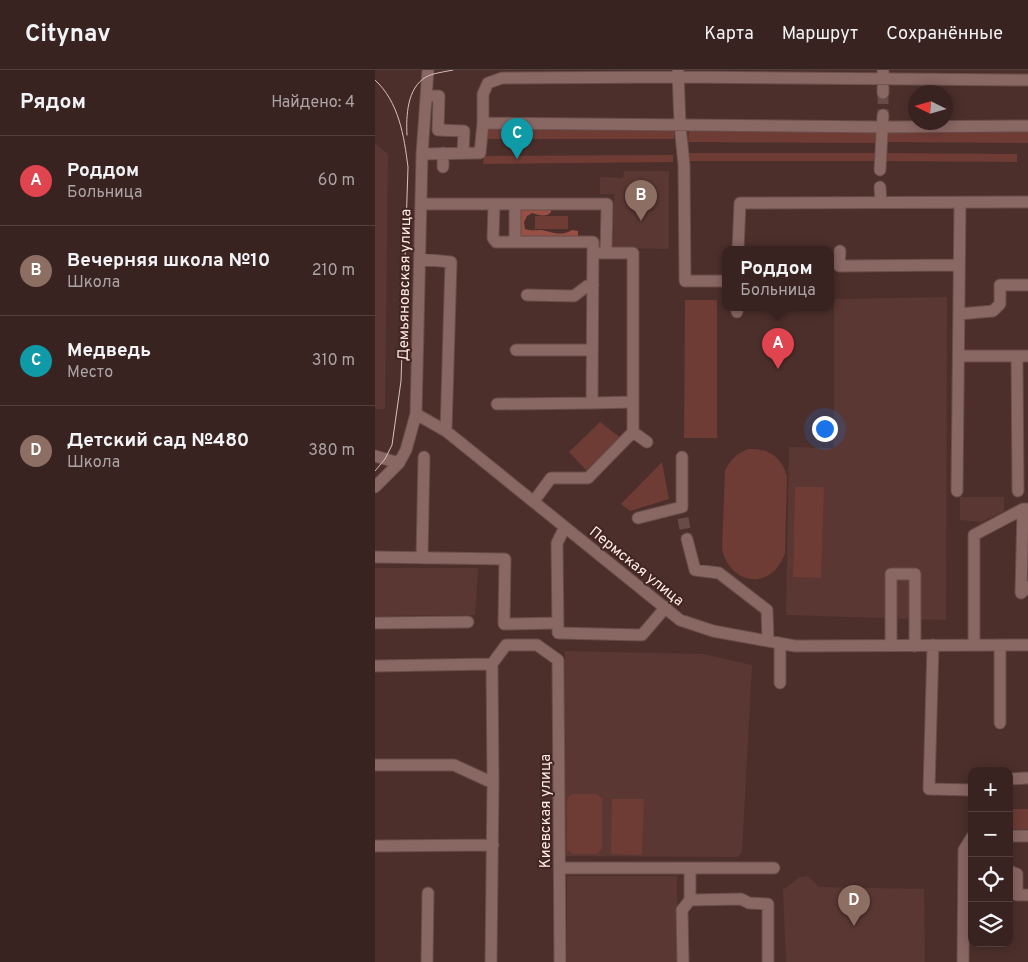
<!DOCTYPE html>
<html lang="ru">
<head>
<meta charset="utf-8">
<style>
	:root { --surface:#392320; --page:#442f2d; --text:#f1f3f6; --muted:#aba4a5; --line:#53403e; --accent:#29c8ff }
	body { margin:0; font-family:Overpass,sans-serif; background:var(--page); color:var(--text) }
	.controls { position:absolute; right:15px; bottom:15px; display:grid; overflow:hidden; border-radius:10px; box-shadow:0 2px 12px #0003 }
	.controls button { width:45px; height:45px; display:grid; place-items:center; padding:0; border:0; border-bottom:1px solid var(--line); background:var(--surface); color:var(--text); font:25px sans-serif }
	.compass { position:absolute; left:533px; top:15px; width:45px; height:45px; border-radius:50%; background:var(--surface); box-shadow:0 2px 12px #0003; rotate:275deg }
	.you { position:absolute; left:449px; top:358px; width:18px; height:18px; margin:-12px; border:4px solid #fff; border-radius:50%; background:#1a73e8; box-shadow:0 0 0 8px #1a73e833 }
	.badge { display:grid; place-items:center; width:32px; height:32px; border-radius:50%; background:var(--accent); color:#fff; font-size:16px; font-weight:700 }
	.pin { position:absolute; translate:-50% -41px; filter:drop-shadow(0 1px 2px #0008) }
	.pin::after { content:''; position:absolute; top:26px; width:18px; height:15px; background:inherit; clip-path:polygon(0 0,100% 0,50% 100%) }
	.popup { position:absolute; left:347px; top:176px; width:112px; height:65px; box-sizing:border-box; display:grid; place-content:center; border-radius:10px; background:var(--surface); filter:drop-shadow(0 1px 4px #0005); font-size:16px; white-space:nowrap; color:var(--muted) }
	.popup b { font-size:19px; color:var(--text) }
	.popup::after { content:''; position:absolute; left:50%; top:100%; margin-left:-10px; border:10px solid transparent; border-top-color:var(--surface) }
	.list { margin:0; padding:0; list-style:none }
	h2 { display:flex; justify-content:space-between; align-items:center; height:65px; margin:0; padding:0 20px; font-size:21px }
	h2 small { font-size:16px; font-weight:400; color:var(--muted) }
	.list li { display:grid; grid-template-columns:32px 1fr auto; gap:15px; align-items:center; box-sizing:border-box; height:90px; padding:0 20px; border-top:1px solid var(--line) }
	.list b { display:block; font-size:19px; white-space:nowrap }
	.list p { margin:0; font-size:16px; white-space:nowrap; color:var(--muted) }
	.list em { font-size:16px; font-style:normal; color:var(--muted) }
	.icon { flex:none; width:28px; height:28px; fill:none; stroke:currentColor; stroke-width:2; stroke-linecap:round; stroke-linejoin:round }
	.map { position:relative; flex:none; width:653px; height:892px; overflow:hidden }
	header { display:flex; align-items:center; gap:30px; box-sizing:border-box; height:70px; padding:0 25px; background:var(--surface); border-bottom:1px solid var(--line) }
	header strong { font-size:24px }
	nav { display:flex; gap:28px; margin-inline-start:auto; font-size:18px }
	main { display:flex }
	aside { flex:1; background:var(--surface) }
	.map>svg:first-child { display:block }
</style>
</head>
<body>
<header>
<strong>Citynav</strong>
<nav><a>Карта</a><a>Маршрут</a><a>Сохранённые</a></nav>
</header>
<main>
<aside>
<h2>Рядом<small>Найдено: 4</small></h2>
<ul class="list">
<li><span class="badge" style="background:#e0444e">A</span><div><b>Роддом</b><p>Больница</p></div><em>60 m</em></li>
<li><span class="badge" style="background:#8d6e63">B</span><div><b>Вечерняя школа №10</b><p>Школа</p></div><em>210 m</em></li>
<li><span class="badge" style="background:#0f9aa8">C</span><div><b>Медведь</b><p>Место</p></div><em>310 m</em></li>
<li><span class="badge" style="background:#8d6e63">D</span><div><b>Детский сад №480</b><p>Школа</p></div><em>380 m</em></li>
</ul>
</aside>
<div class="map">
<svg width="653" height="892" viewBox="0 0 653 892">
	<rect width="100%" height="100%" fill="#4c2f2b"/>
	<path fill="#5a3733" d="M 0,73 L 13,84 L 10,339 L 0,339 Z
		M 249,101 L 294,101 L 294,179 L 238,178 L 239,124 L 225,124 L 225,107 L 248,108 Z
		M 572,227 L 571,550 L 411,545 L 414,377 L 459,378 L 459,229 Z
		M 585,427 L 629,427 L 629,441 L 606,452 L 585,450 Z
		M 0,498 L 103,498 L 100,545 L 0,546 Z
		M 190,581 L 328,584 L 377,595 L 367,782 L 362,787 L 190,786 Z
		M 192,806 L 302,806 L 302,892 L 192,892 Z
		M 433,806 L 444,817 L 549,819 L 550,892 L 411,892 L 408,820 L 425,807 Z"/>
	<path fill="#6e3b35" d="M 111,59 L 299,60 L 299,69 L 111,69 Z
		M 314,61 L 502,62 L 502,73 L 313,72 Z
		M 653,62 L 653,73 L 511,72 L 511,63 Z
		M 314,83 L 502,83 L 502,91 L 314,91 Z
		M 510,83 L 642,84 L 642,92 L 509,91 Z
		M 298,85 L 298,92 L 108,94 L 109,86 Z
		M 160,146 L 193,146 L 193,159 L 160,159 Z
		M 310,230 L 342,230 L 342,368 L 309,368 Z
		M 225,352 L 246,368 L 211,400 L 194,382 Z
		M 373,379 C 393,378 406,386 412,406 L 410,483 C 398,520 356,517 347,479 L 350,401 C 355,390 361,384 373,379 Z
		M 287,392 L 294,429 L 255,441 L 246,434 Z
		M 420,417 L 449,417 L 446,508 L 418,507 Z
		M 198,724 L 221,724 L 227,728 L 227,778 L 223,784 L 198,784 L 192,780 L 192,731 L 194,726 Z
		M 237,729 L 269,729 L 267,785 L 236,784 Z
		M 634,739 L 653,739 L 653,759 L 634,759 Z"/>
	<path fill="#984f46" d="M 145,138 L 176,138 L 176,142 C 171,148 164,145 157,143 L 152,146 L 149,152 L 150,159 C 155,161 160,160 166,160 C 178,162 185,167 197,160 L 203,161 L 203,166 L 200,169 L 146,170 L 144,158 Z"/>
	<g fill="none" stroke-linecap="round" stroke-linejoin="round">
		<path stroke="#674b47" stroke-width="11" stroke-dasharray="11 5.5" stroke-linecap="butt" d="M 508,23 L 508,45
			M 308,448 L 312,469"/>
		<defs>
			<path id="minor" d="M 303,2 L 305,55 L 309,95 L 310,211 L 350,211
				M 508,23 L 508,0
				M 51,26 L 64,26 L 63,60 L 89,61 L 88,83
				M 108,53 L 508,57 L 653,56
				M 47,84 L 105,83 L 108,53 L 108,24 L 113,13 L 127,8 L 304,7 L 653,10
				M 68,97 L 68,83
				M 505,100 L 508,45
				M 505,117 L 506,133
				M 46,134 L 232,134 L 231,183
				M 119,134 L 118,168 L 121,172 L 218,172 L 217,333 L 258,332
				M 140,172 L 140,134
				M 363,180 L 365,133 L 653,132
				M 465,181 L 464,196 L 584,195
				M 45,189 L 76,192 L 71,361
				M 152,225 L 199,226 L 212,216 L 218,215
				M 362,242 L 362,238
				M 584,244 L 618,241 L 625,234 L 625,215 L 653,215
				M 141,280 L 217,280
				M 584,286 L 653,286
				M 642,286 L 643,421
				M 122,334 L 217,333
				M 41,344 L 71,361 L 305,550 L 338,561 L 420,576 L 653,575
				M 258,362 L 272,372
				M 0,386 L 24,393
				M 0,417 L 24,393 L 31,380 L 41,344 L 47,84 L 53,0
				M 582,421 L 585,132
				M 159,431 L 176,408 L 213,408 L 258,362 L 258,183 L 218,183
				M 648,439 L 646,523 L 653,517
				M 263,448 L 307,437 L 307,387
				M 190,457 L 182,473 L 183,563 L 267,565 L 291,537
				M 312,469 L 320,500 L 344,503 L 392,540 L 393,571
				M 0,487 L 130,489 L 129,554 L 183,553
				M 47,488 L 49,387
				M 0,553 L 93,552
				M 405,573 L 405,613
				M 558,575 L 554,719 L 597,720
				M 599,575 L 599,465 L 648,439 L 653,439
				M 516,576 L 516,504 L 540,504 L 540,576
				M 0,596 L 117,594
				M 625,653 L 625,575
				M 0,695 L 79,695 L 118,713
				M 634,709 L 653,708
				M 634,766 L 653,766
				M 0,776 L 118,775
				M 185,798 L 399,798
				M 315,798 L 315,830 L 366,829 L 374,833 L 393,834 L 393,892
				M 634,801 L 642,804 L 642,825 L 653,825
				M 52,892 L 53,823
				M 116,892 L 118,713 L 117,594 L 131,575 L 162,575 L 183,590 L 185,892
				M 308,892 L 307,840 L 315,830
				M 588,892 L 589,780 L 597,767"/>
		</defs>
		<use href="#minor" stroke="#684d49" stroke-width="13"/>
		<use href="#minor" stroke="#896763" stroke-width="11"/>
		<path stroke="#d7c1be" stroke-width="1" d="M 0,10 C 24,32 29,66 33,97 L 26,311 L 17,375 L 10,389 L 0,401
			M 32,65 C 31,46 32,18 51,7 C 58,3 69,2 78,0"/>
	</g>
	<g text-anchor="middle" stroke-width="4" stroke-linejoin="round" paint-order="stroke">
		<g font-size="15" fill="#feeae7" stroke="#412521">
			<text transform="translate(29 215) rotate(-89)" y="5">Демьяновская улица</text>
			<text transform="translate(262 496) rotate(39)" y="5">Пермская улица</text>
			<text transform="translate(170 741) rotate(-90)" y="5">Киевская улица</text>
		</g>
	</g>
</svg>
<div class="controls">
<button>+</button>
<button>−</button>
<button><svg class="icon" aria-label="locate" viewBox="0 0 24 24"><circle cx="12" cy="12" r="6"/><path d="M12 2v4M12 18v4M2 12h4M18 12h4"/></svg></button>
<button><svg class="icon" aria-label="layers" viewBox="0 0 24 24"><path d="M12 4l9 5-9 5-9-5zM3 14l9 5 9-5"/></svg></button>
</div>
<svg class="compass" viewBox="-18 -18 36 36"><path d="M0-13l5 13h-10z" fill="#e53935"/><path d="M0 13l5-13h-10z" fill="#aba4a5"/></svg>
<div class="you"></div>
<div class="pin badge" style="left:403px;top:299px;background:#e0444e">A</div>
<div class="popup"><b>Роддом</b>Больница</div>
<div class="pin badge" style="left:266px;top:151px;background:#8d6e63">B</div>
<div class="pin badge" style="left:142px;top:89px;background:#0f9aa8">C</div>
<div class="pin badge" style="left:479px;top:856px;background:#8d6e63">D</div>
</div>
</main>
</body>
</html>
